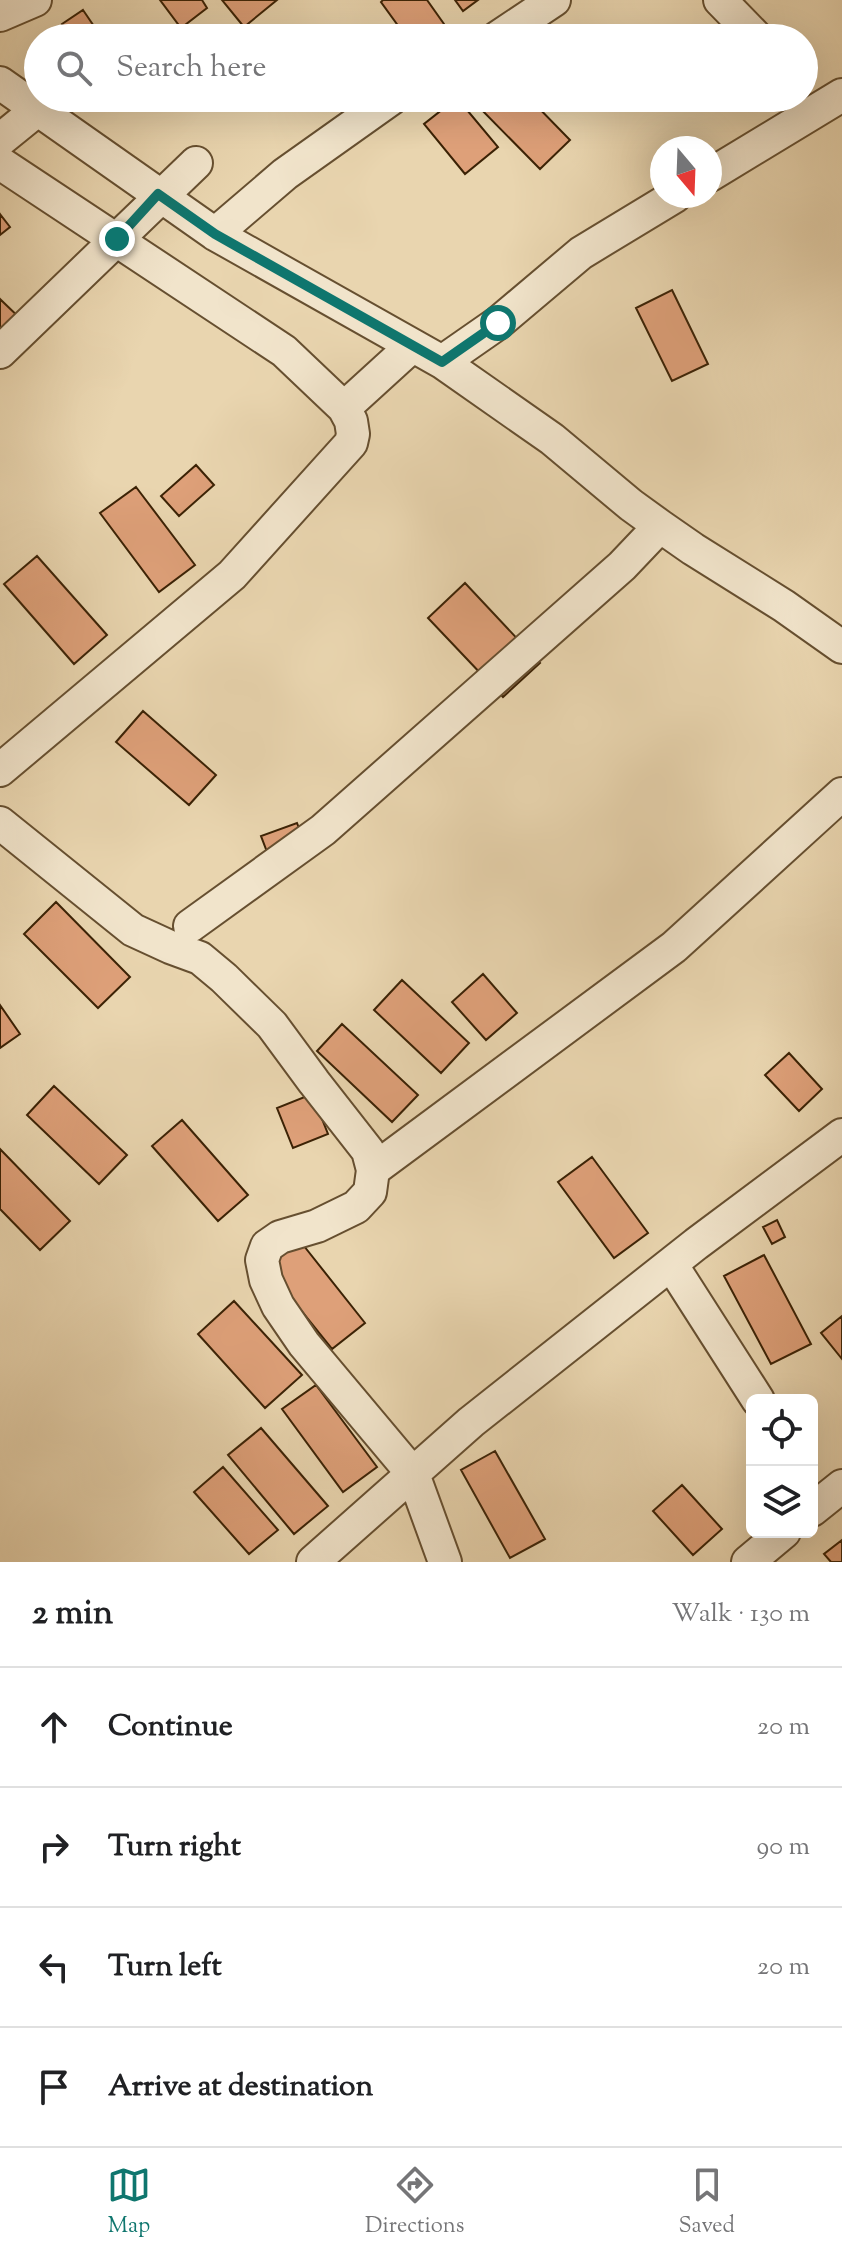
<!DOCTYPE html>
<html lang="en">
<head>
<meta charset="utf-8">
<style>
	:root { --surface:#fff; --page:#f2f2f2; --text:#202124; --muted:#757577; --line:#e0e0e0; --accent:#0f766e }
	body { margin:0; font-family:"Sorts Mill Goudy",serif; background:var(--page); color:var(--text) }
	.controls { position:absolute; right:24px; bottom:24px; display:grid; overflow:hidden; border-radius:12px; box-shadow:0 8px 32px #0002 }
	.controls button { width:72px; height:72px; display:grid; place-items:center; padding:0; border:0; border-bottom:2px solid var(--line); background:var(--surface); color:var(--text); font:40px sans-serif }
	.compass { position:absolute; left:650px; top:136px; width:72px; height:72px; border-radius:50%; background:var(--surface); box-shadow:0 8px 32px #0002; rotate:161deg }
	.stop { position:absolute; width:24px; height:24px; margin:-18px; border:6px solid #0f766e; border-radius:50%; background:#fff }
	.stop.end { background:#0f766e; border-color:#fff; box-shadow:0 2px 8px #0008 }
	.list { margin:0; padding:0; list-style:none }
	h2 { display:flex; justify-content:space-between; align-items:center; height:104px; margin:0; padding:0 32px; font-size:34px }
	h2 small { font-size:26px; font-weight:400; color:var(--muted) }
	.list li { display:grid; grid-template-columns:52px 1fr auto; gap:24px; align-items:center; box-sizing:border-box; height:120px; padding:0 32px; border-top:2px solid var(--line) }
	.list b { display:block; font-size:30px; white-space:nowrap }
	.list em { font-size:26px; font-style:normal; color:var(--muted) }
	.icon { flex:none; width:44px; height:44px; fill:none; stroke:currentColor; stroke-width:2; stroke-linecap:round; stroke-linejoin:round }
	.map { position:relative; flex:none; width:842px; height:1562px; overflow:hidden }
	.search { position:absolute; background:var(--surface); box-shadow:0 8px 32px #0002; left:24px; right:24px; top:24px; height:88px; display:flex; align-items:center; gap:20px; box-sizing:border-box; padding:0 28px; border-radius:44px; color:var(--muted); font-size:30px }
	.sheet { height:584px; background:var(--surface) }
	nav { display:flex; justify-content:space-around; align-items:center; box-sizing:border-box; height:112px; border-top:2px solid var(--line); background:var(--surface); font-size:22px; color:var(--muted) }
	nav a { display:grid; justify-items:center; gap:4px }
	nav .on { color:var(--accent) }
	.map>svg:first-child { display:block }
</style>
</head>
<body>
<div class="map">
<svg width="842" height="1562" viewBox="0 0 842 1562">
	<rect width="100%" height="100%" fill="#e9d5af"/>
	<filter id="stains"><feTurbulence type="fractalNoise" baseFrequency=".0025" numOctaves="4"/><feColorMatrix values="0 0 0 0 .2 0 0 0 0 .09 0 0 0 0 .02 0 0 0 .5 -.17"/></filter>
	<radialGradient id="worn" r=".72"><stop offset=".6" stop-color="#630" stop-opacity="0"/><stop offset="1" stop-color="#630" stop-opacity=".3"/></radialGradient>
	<path fill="#dea079" stroke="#3b2205" stroke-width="2" d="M 160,0 L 202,0 L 207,8 L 181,28 Z
		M 222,0 L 277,0 L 244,27 Z
		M 383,0 L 427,0 L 444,24 L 424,38 L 407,38 L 381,2 Z
		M 455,0 L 478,0 L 463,11 Z
		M 83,10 L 102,38 L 71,38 L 62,24 Z
		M 457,98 L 498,147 L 465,174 L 424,124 Z
		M 470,98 L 529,98 L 570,140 L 540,169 Z
		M 0,214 L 10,227 L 0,235 Z
		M 672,290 L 708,364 L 672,381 L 636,308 Z
		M 0,299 L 25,323 L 0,349 Z
		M 196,465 L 214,485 L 179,516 L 161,496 Z
		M 136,487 L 195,565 L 159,592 L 100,513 Z
		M 37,556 L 107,635 L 74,664 L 4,584 Z
		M 465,583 L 540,663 L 503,697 L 428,618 Z
		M 143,711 L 216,775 L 189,805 L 116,742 Z
		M 297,823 L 308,851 L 272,865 L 261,836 Z
		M 56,902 L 130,977 L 98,1008 L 24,934 Z
		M 483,974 L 517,1013 L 486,1040 L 452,1002 Z
		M 402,980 L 469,1043 L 441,1073 L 374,1010 Z
		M 0,1005 L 20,1034 L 0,1048 Z
		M 342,1024 L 418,1095 L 392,1122 L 317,1051 Z
		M 789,1053 L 822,1089 L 799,1111 L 765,1075 Z
		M 54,1086 L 127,1155 L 99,1184 L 27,1115 Z
		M 312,1094 L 328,1134 L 293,1148 L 277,1108 Z
		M 182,1120 L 248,1195 L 218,1221 L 152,1146 Z
		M 0,1149 L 70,1221 L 40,1250 L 0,1209 Z
		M 592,1157 L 648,1233 L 614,1258 L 558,1182 Z
		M 777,1220 L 785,1237 L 772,1244 L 763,1227 Z
		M 300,1241 L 365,1323 L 332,1349 L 267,1268 Z
		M 764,1255 L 811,1344 L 771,1364 L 724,1276 Z
		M 234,1301 L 302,1375 L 265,1408 L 198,1334 Z
		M 842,1316 L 842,1359 L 821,1333 Z
		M 316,1385 L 377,1467 L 343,1492 L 282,1409 Z
		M 261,1428 L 328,1506 L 294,1534 L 228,1455 Z
		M 495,1451 L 545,1539 L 510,1558 L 461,1470 Z
		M 223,1467 L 278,1530 L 249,1554 L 194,1492 Z
		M 682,1485 L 722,1529 L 693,1555 L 653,1511 Z
		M 842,1540 L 842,1562 L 831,1562 L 824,1554 Z"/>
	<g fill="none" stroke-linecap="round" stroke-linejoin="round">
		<defs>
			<path id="minor" d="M 720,0 L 757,38
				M 0,15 L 35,0
				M 497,38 L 554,0
				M 0,83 L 215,234 L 442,362 L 552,439 L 631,505 L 660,526 L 693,549 L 784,606 L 842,647
				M 0,140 L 37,110
				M 0,163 L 284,351 L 344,408 L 351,421 L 353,434 L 351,443 L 232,575 L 0,770
				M 710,175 L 842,95
				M 215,234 L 285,174 L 392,98
				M 0,352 L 196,163 L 117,239
				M 442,362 L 498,323 L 581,253 L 675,196
				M 344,408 L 412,346
				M 0,823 L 133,930 L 170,947 L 200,958 L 224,978 L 272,1025 L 314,1082 L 368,1151 L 373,1170 L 370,1192 L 356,1207 L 317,1226 L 280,1237 L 267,1246 L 262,1260 L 266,1280 L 278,1306 L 304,1344 L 413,1474 L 445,1562
				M 190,926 L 323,830 L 622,566 L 660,526
				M 373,1170 L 674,947 L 842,794
				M 671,1264 L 758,1400
				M 812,1510 L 842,1486
				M 313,1562 L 471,1422 L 696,1244 L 842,1135
				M 748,1562 L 784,1532"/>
		</defs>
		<use href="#minor" stroke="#664f30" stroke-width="36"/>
		<use href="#minor" stroke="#f1e4cb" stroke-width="32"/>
	</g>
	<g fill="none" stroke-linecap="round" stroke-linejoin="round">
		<path stroke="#0f766e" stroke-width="10" d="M 117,239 L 158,194 L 215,234 L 442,362 L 498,323"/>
	</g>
	<rect width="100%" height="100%" filter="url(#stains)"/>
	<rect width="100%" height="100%" fill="url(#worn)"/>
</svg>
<div class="controls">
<button><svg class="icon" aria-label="locate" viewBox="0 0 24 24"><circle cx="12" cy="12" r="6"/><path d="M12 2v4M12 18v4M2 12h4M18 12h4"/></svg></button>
<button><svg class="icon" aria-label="layers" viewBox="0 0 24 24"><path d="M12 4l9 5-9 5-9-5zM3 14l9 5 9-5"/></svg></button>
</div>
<svg class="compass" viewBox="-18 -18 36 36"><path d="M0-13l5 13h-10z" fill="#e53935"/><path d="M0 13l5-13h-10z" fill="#757577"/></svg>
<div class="stop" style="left:498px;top:323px"></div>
<div class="stop end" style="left:117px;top:239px"></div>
<div class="search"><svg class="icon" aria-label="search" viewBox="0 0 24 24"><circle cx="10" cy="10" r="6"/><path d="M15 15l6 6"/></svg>Search here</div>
</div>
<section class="sheet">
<h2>2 min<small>Walk · 130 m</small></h2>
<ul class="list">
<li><svg class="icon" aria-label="ahead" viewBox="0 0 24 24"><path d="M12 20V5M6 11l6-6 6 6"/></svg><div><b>Continue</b></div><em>20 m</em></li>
<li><svg class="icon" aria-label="right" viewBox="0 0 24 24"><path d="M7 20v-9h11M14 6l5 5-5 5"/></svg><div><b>Turn right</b></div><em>90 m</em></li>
<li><svg class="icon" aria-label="left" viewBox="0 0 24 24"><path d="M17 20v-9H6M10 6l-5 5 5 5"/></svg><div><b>Turn left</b></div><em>20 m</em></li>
<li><svg class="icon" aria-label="arrive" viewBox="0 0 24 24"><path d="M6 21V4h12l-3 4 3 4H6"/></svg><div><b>Arrive at destination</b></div></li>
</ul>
</section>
<nav>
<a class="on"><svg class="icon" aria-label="map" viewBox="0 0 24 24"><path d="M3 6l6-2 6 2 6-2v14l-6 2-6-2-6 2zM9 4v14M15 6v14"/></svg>Map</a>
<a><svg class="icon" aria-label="directions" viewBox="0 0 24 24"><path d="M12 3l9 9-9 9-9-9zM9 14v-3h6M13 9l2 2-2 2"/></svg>Directions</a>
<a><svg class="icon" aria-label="saved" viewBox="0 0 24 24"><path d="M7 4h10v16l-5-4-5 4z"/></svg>Saved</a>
</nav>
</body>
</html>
